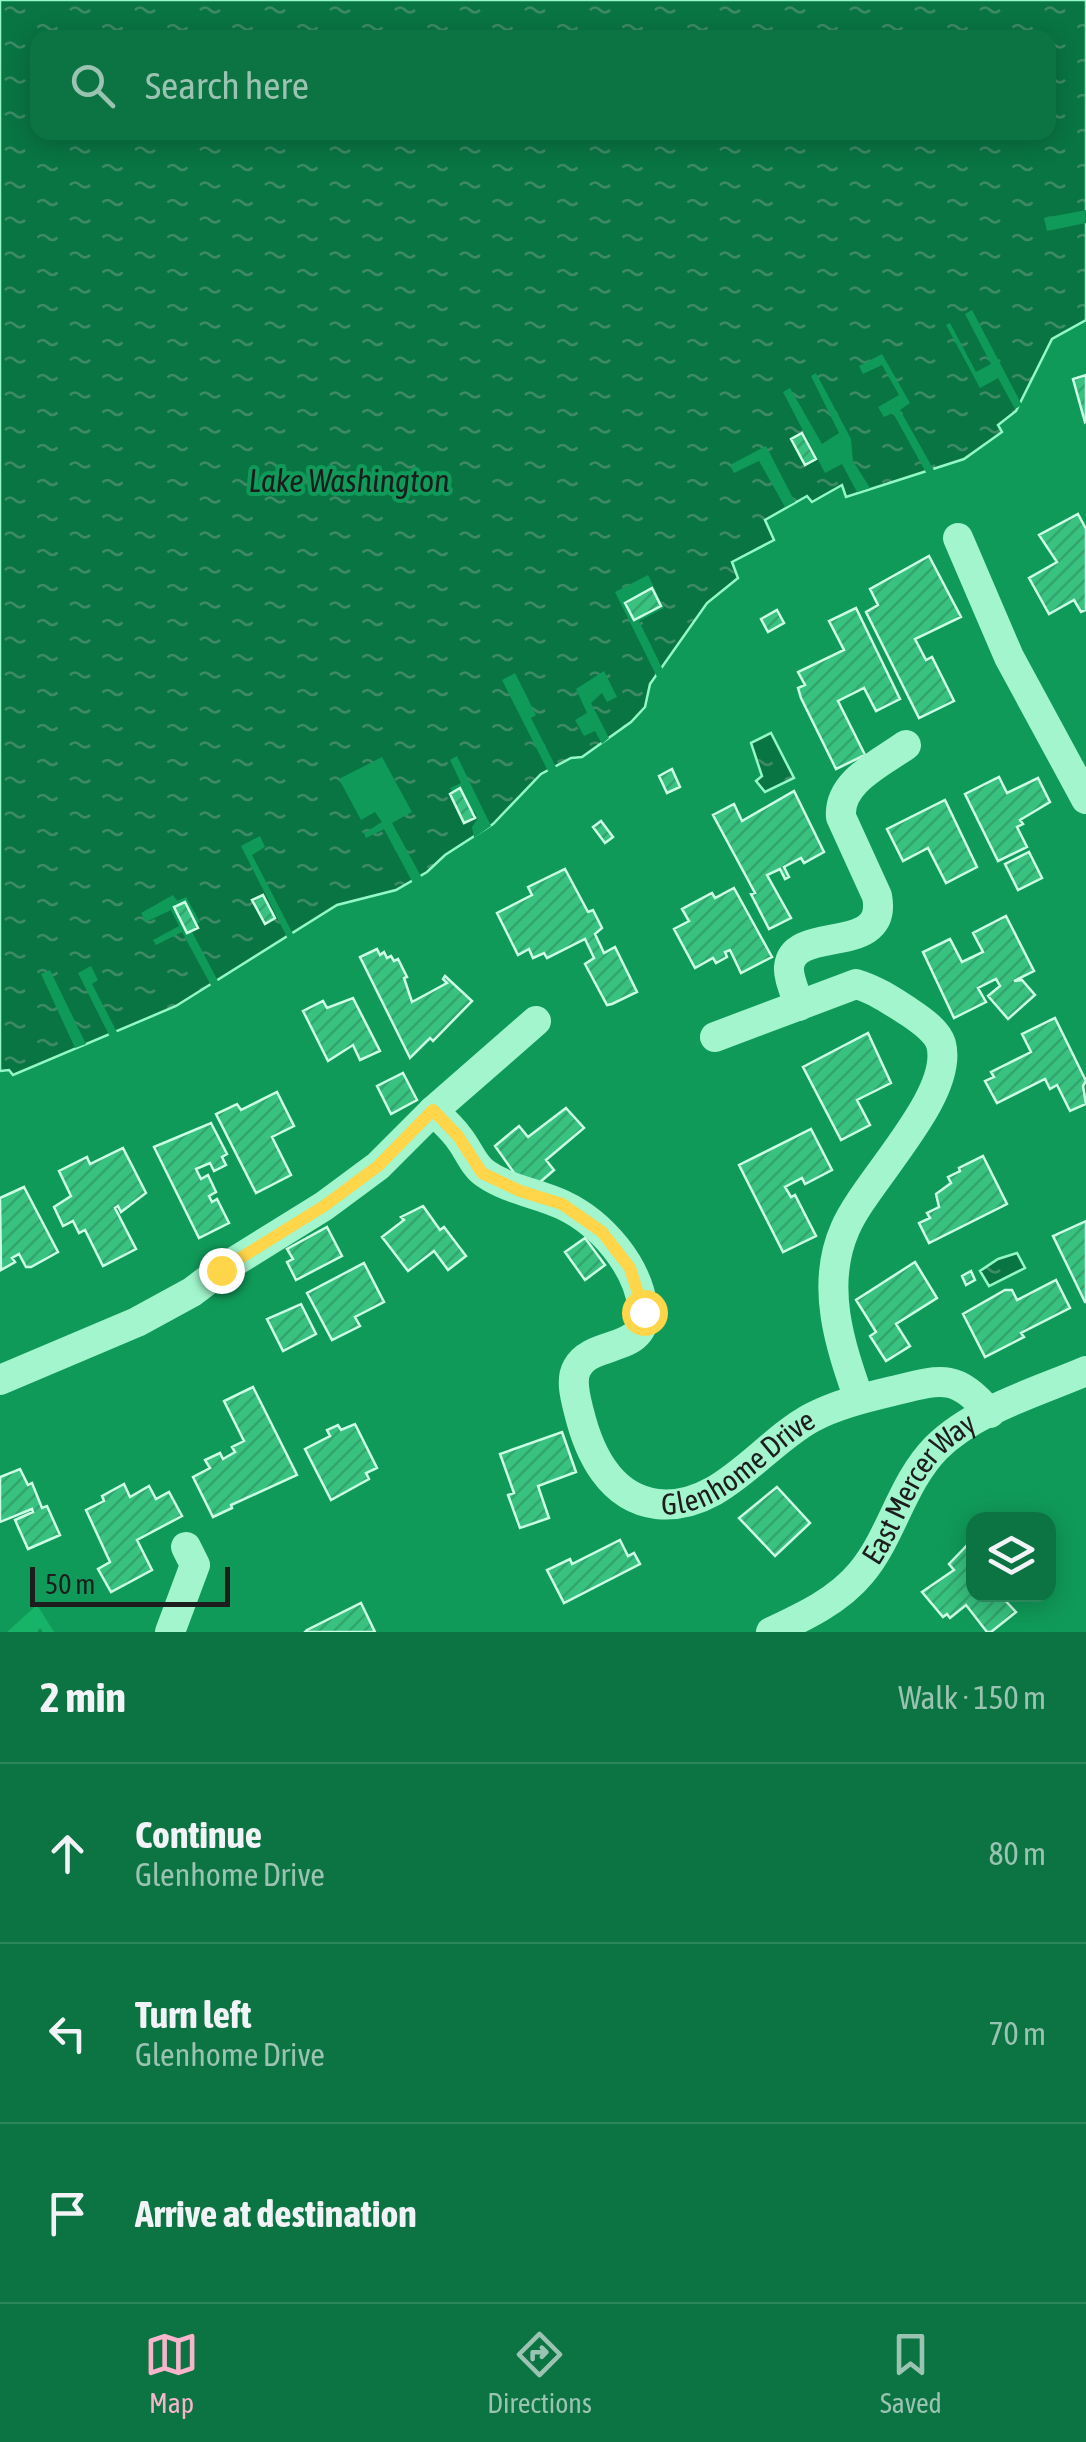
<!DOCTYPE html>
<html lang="en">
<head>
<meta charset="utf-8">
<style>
	:root { --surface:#0c7443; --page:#15794a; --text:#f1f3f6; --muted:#9ac3b2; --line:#2c865c; --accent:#f7b4cb }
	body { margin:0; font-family:"Asap Condensed",sans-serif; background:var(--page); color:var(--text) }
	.controls { position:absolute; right:30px; bottom:30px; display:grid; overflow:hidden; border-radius:20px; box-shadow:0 5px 25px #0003 }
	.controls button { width:90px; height:90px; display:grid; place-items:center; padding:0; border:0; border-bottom:2px solid var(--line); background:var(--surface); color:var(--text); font:50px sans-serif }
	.scale { position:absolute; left:30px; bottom:25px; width:200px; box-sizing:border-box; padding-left:10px; border:5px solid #1d1d1d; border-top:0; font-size:28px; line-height:35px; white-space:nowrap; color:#1d1d1d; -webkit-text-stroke:8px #109a59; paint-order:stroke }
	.stop { position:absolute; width:30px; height:30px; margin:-22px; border:8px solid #ffd54a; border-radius:50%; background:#fff }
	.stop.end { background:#ffd54a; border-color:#fff; box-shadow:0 2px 10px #0008 }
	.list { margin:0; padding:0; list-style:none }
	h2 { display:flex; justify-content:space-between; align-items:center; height:130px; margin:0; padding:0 40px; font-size:42px }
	h2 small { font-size:32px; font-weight:400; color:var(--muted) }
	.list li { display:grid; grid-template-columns:65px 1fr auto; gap:30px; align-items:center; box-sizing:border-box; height:180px; padding:0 40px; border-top:2px solid var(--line) }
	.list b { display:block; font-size:38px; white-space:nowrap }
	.list p { margin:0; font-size:32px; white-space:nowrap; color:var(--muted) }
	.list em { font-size:32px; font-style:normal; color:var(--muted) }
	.icon { flex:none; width:55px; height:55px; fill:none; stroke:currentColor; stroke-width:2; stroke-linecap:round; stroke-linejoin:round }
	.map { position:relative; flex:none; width:1086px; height:1632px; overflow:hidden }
	.search { position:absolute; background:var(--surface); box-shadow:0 5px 25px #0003; left:30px; right:30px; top:30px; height:110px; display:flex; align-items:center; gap:25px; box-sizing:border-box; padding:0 35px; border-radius:20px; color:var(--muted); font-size:38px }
	.sheet { height:670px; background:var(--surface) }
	nav { display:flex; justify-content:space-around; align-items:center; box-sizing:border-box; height:140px; border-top:2px solid var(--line); background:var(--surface); font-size:28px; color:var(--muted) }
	nav a { display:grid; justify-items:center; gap:5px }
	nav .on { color:var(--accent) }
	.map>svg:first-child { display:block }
</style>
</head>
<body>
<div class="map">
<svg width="1086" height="1632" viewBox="0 0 1086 1632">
	<defs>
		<pattern id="forest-firs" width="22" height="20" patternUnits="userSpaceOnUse" patternTransform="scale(2.5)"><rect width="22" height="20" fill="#17b468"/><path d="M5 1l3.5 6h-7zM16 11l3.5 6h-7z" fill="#149255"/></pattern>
		<pattern id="water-ripples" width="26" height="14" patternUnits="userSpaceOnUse" patternTransform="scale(2.5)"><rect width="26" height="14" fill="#097543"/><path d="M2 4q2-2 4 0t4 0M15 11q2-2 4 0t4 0" fill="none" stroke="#3e8a67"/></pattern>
		<pattern id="building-hatch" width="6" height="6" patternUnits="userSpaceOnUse" patternTransform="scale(2.5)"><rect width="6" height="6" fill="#38c17f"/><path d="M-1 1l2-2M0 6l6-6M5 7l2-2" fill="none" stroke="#31a56d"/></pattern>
	</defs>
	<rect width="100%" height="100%" fill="#109a59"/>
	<path fill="url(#forest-firs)" d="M 37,1605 L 54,1632 L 7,1632 Z"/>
	<path fill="url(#water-ripples)" stroke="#94f8c6" stroke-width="2.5" fill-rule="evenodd" d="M 0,0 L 1086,0 L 1086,320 L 1052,339 L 1016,411 L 998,425 L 1002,432 L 964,459 L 846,497 L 842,485 L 812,502 L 807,496 L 765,520 L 774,540 L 732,562 L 738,578 L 707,603 L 650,684 L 645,707 L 631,722 L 582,757 L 571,758 L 541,774 L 493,824 L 445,855 L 427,872 L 396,890 L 337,905 L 176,1006 L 13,1075 L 9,1070 L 0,1071 ZM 38,38 L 1048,38 L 1048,132 L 38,132 Z
		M 771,733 L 794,778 L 765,792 L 756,781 L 762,776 L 751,743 Z
		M 1017,1253 L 1025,1268 L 989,1286 L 980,1271 L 998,1259 Z"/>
	<path fill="#109a59" d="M 1086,210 L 1086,223 L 1047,231 L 1044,218 Z
		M 972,310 L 1022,405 L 1015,409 L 998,378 L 980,388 L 946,325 L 950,323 L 976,372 L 991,364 L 965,314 Z
		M 882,354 L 910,403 L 900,410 L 935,472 L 930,475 L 928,476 L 893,413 L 884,417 L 878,407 L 899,395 L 882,365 L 863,374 L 859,366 Z
		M 816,373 L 851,439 L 853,461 L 870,488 L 857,492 L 842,464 L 825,473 L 783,392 L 790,388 L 822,444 L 839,433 L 811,376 Z
		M 766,446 L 795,502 L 785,507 L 759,461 L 734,473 L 730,465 Z
		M 648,575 L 664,608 L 639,621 L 664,672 L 658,679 L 615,592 Z
		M 604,671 L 617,697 L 607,702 L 602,693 L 591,703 L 609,738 L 602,744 L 595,731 L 584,736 L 575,720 L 587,713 L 576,689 Z
		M 515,673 L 536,715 L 531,718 L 558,771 L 550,775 L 502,680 Z
		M 457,756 L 491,826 L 474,838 L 472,827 L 478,818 L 474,811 L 464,815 L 450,788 L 461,783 L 450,760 Z
		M 382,757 L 412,812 L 392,823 L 423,880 L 414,885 L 384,829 L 366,838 L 364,833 L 382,822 L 375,812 L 361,820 L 339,779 Z
		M 260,836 L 265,847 L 252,855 L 294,936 L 288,939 L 241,846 Z
		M 173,895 L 177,901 L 186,897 L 200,922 L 190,928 L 220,985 L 213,989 L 182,932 L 156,945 L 153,940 L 179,926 L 171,910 L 146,922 L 141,913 Z
		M 91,966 L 98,980 L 92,984 L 118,1034 L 110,1037 L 78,973 Z
		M 50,970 L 86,1044 L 75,1048 L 41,974 Z"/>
	<path fill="url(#building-hatch)" stroke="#cbfee5" stroke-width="2.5" d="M 1086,375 L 1086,421 L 1085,422 L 1073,379 Z
		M 802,433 L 816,459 L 805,465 L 791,439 Z
		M 1078,514 L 1086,529 L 1086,610 L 1081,612 L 1074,600 L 1049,614 L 1029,578 L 1057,562 L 1039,535 Z
		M 929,556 L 961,617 L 915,639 L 926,660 L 932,657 L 954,701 L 919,718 L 866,612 L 878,605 L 870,589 Z
		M 652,588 L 661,606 L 634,620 L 625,603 Z
		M 856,608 L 900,699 L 876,711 L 864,688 L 838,701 L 865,755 L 836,769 L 801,698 L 798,688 L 805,685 L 798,672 L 844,650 L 829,621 Z
		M 777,610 L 784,623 L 768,632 L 761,619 Z
		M 672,769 L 680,787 L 667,793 L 659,776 Z
		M 999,777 L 1007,793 L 1038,778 L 1050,802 L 1020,820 L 1023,824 L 1017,827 L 1027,847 L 998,861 L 965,794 Z
		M 460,788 L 475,818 L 464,823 L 450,794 Z
		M 794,791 L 824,852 L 804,863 L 801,858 L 784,867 L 789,877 L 785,879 L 780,869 L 767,875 L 791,918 L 769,929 L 751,894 L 755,893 L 713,815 L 734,804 L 742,821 Z
		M 945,800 L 977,867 L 946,883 L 928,848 L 903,861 L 887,829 Z
		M 601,821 L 613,837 L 605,843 L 593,827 Z
		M 1029,852 L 1042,878 L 1018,890 L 1005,864 Z
		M 565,869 L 588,912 L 593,910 L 602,928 L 595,934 L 604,953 L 615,947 L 637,992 L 612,1004 L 607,1005 L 585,964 L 594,958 L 585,939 L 547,958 L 544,953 L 533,958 L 529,949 L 518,955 L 497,913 L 532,895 L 528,887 Z
		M 734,888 L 772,957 L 741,973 L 730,950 L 725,952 L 727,957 L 716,963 L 713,958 L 695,968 L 674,929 L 689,921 L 682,909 L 712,893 L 715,898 Z
		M 263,895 L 275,918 L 265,924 L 252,900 Z
		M 185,902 L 198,928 L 187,933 L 174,907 Z
		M 1006,916 L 1034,971 L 1014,981 L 1022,980 L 1035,995 L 1008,1019 L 988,996 L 1000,986 L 996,979 L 978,988 L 986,1002 L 954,1018 L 923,952 L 950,939 L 962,962 L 983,952 L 973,933 Z
		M 377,949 L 380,955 L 384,952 L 387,958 L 391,956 L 394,961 L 398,959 L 407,977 L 404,978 L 412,1002 L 447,983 L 443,979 L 445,976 L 472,1001 L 433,1041 L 430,1038 L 410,1058 L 360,957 Z
		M 353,998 L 380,1051 L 360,1060 L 353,1045 L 328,1061 L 303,1011 L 323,1001 L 327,1008 Z
		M 1055,1018 L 1086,1081 L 1083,1086 L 1086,1104 L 1070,1111 L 1057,1085 L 1050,1089 L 1045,1079 L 997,1103 L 985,1081 L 994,1077 L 991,1072 L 1031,1052 L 1022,1034 Z
		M 868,1033 L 891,1083 L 857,1100 L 870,1125 L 841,1140 L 803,1067 Z
		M 403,1073 L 417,1100 L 391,1114 L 377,1086 Z
		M 277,1092 L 294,1126 L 272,1137 L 291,1175 L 256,1193 L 216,1114 L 237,1104 L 241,1110 Z
		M 566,1108 L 584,1128 L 546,1160 L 554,1170 L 532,1189 L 517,1177 L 495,1146 L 519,1126 L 528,1137 Z
		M 211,1123 L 227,1154 L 222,1157 L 226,1165 L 214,1171 L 210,1163 L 196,1169 L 201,1179 L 208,1175 L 216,1192 L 209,1196 L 212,1202 L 217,1199 L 229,1223 L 199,1238 L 154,1147 Z
		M 811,1129 L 832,1170 L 805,1184 L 802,1178 L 785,1187 L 791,1197 L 795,1195 L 816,1236 L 783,1252 L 739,1165 Z
		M 123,1148 L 146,1193 L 121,1212 L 118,1206 L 115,1208 L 136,1249 L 103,1266 L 85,1230 L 79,1233 L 73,1221 L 63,1226 L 54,1207 L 71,1196 L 59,1171 L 87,1157 L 90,1164 Z
		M 983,1156 L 1007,1204 L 929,1243 L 919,1223 L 930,1218 L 927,1213 L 939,1207 L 936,1194 L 951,1183 L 948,1177 L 960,1171 L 959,1168 Z
		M 24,1187 L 58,1252 L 31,1267 L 26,1267 L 19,1254 L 12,1258 L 15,1262 L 1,1270 L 0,1198 Z
		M 423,1206 L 440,1230 L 444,1227 L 466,1256 L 448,1270 L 434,1251 L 408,1271 L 382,1237 L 404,1220 L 401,1217 Z
		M 1086,1221 L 1086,1302 L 1085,1302 L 1053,1236 Z
		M 327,1227 L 342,1256 L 296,1280 L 287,1262 L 293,1259 L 287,1249 Z
		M 585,1238 L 605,1265 L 585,1280 L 565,1252 Z
		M 915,1262 L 937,1298 L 896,1324 L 910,1346 L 886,1361 L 870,1336 L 876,1332 L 856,1300 Z
		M 364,1263 L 384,1302 L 355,1317 L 360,1326 L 332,1340 L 307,1293 Z
		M 971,1271 L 975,1280 L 966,1285 L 962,1276 Z
		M 1056,1280 L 1070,1308 L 1021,1333 L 1024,1337 L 985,1357 L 963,1314 L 1005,1290 L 1012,1290 L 1017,1300 Z
		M 301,1304 L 316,1334 L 283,1351 L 267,1319 Z
		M 253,1387 L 297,1475 L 231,1505 L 232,1508 L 213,1517 L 193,1477 L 210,1468 L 205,1460 L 220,1453 L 223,1459 L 235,1452 L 232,1447 L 244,1441 L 224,1401 Z
		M 355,1424 L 377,1468 L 366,1473 L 369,1479 L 331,1500 L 305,1449 L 330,1436 L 327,1430 L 338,1425 L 341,1430 Z
		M 562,1432 L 576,1472 L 538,1486 L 549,1518 L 520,1528 L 508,1495 L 514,1493 L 500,1454 Z
		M 20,1469 L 28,1485 L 32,1483 L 42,1508 L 47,1506 L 60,1535 L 28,1549 L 15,1520 L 33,1512 L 32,1509 L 0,1522 L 0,1477 Z
		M 124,1484 L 130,1497 L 149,1486 L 156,1499 L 169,1492 L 182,1516 L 137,1540 L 152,1570 L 111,1592 L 98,1569 L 110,1562 L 86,1510 L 104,1501 L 102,1496 Z
		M 777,1487 L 810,1523 L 775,1556 L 739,1518 Z
		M 974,1538 L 974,1594 L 999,1594 L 1016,1612 L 991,1632 L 987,1632 L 966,1605 L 950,1618 L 947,1614 L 943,1617 L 922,1592 L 954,1570 L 949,1564 Z
		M 620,1540 L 628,1556 L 634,1553 L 640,1564 L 564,1603 L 547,1570 L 570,1559 L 572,1564 Z
		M 361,1603 L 375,1632 L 305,1632 L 307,1630 Z"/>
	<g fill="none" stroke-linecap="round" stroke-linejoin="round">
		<g stroke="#a2f5cc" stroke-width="30">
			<path d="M 958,538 L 1009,657 L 1086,799"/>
			<path d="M 799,1006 C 796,994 788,978 789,967 C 793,923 889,958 877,896 L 841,817 C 838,782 881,763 906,745"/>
			<path d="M 715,1037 L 856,984 C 876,990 892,1001 909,1012 C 921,1020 937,1031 941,1044 C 955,1096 865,1181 845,1229 C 820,1286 840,1345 859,1399"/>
			<path d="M 433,1111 L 536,1021"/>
			<path id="s1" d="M 0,1380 L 137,1322 L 192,1292 L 221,1270 L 324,1206 L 378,1166 L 433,1111 C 442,1119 452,1128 459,1138 C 468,1149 474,1167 486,1174 C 509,1190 538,1193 563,1205 C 601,1223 638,1265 643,1309 C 649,1354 592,1339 577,1368 C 570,1380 576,1400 579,1412 C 589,1453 610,1498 657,1504 C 720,1511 760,1446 811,1418 C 837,1404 868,1397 897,1390 C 944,1378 957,1375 990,1413"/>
			<path d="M 170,1632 L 195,1565 L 186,1547"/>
			<path id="s2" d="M 771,1632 C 803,1617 838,1601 861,1573 C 892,1536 901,1484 936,1448 C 974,1410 1037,1392 1086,1371"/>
		</g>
	</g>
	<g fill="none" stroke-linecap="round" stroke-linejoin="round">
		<path stroke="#ffd54a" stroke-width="12" d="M 221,1270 L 324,1206 L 378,1166 L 433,1110 L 458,1136 L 482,1173 L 520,1191 L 562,1204 L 602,1232 L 630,1268 L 644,1312"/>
	</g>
	<g text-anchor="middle" stroke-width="8" stroke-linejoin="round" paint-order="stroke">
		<g font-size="30" fill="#1d1d1d" stroke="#109a59">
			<text dy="10" stroke="none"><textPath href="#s1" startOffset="1180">Glenhome Drive</textPath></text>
			<text dy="10" stroke="none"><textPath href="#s2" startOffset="212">East Mercer Way</textPath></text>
		</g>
		<g font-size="32" font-style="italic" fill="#191d1b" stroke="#109a59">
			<text x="349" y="492">Lake Washington</text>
		</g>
	</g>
</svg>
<div class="controls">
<button><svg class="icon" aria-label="layers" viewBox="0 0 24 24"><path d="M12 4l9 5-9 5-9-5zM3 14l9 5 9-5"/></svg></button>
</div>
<div class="scale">50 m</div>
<div class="stop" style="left:644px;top:1312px"></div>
<div class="stop end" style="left:221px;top:1270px"></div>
<div class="search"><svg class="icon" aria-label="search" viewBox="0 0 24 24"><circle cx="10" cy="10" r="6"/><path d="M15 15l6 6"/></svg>Search here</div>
</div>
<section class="sheet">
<h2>2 min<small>Walk · 150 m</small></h2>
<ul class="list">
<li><svg class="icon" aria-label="ahead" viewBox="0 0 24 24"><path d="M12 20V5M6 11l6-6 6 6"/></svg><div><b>Continue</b><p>Glenhome Drive</p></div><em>80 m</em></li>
<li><svg class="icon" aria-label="left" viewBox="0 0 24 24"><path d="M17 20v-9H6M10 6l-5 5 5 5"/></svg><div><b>Turn left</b><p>Glenhome Drive</p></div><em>70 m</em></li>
<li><svg class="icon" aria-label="arrive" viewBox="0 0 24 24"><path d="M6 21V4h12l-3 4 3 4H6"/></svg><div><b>Arrive at destination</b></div></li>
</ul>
</section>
<nav>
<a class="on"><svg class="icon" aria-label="map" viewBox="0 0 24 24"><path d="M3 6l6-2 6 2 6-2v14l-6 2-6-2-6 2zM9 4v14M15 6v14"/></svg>Map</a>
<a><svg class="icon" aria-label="directions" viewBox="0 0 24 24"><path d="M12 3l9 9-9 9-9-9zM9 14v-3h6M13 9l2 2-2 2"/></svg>Directions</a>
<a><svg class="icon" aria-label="saved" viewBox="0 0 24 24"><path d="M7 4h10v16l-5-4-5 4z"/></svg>Saved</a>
</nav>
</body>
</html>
